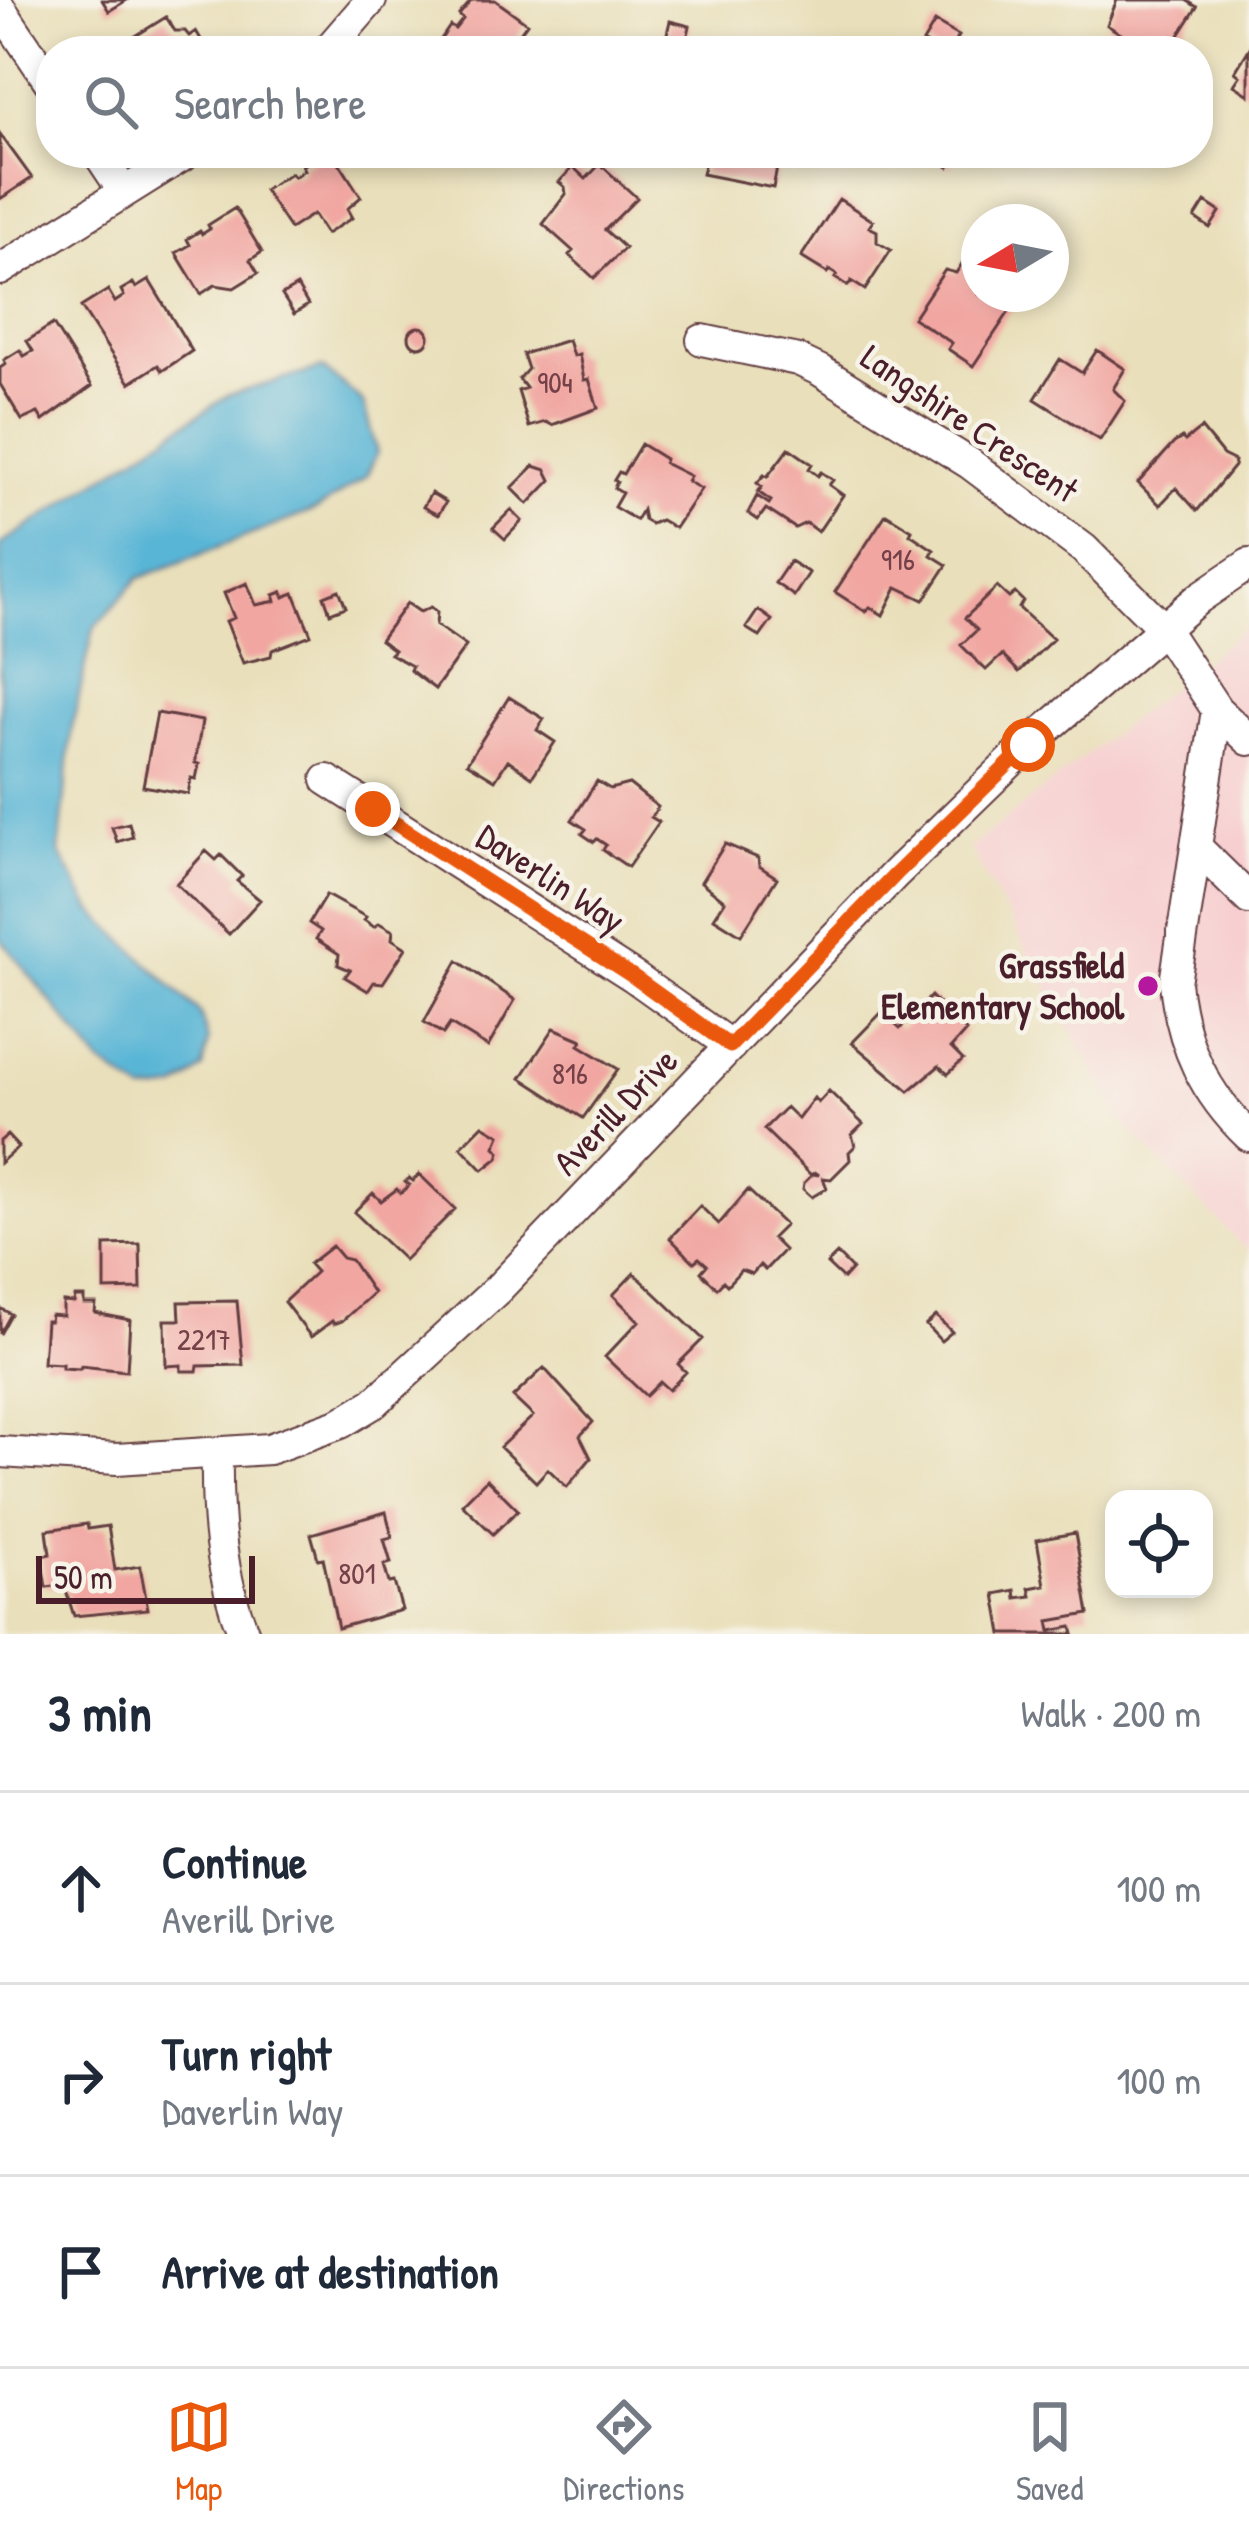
<!DOCTYPE html>
<html lang="en">
<head>
<meta charset="utf-8">
<style>
	:root { --surface:#fff; --page:#f6f6f7; --text:#1f2937; --muted:#747a83; --line:#e0e1e3; --accent:#ea580c }
	body { margin:0; font-family:"Patrick Hand",sans-serif; background:var(--page); color:var(--text) }
	.controls { position:absolute; right:36px; bottom:36px; display:grid; overflow:hidden; border-radius:24px; box-shadow:0 6px 18px #0003 }
	.controls button { width:108px; height:108px; display:grid; place-items:center; padding:0; border:0; border-bottom:3px solid var(--line); background:var(--surface); color:var(--text); font:60px sans-serif }
	.compass { position:absolute; left:961px; top:204px; width:108px; height:108px; border-radius:50%; background:var(--surface); box-shadow:0 6px 18px #0003; rotate:260deg }
	.scale { position:absolute; left:36px; bottom:30px; width:219px; box-sizing:border-box; padding-left:12px; border:6px solid #4a1f2b; border-top:0; font-size:33px; line-height:42px; white-space:nowrap; color:#4a1f2b; -webkit-text-stroke:9px #f7f3e8; paint-order:stroke }
	.stop { position:absolute; width:36px; height:36px; margin:-27px; border:9px solid #ea580c; border-radius:50%; background:#fff }
	.stop.end { background:#ea580c; border-color:#fff; box-shadow:0 3px 12px #0008 }
	.list { margin:0; padding:0; list-style:none }
	h2 { display:flex; justify-content:space-between; align-items:center; height:156px; margin:0; padding:0 48px; font-size:51px }
	h2 small { font-size:39px; font-weight:400; color:var(--muted) }
	.list li { display:grid; grid-template-columns:78px 1fr auto; gap:36px; align-items:center; box-sizing:border-box; height:192px; padding:0 48px; border-top:3px solid var(--line) }
	.list b { display:block; font-size:45px; white-space:nowrap }
	.list p { margin:0; font-size:39px; white-space:nowrap; color:var(--muted) }
	.list em { font-size:39px; font-style:normal; color:var(--muted) }
	.icon { flex:none; width:66px; height:66px; fill:none; stroke:currentColor; stroke-width:2; stroke-linecap:round; stroke-linejoin:round }
	.map { position:relative; flex:none; width:1249px; height:1634px; overflow:hidden }
	.search { position:absolute; background:var(--surface); box-shadow:0 6px 18px #0003; left:36px; right:36px; top:36px; height:132px; display:flex; align-items:center; gap:30px; box-sizing:border-box; padding:0 42px; border-radius:48px; color:var(--muted); font-size:45px }
	.sheet { height:732px; background:var(--surface) }
	nav { display:flex; justify-content:space-around; align-items:center; box-sizing:border-box; height:168px; border-top:3px solid var(--line); background:var(--surface); font-size:33px; color:var(--muted) }
	nav a { display:grid; justify-items:center; gap:6px }
	nav .on { color:var(--accent) }
	.map>svg:first-child { display:block }
</style>
</head>
<body>
<div class="map">
<svg width="1249" height="1634" viewBox="0 0 1249 1634">
	<rect width="100%" height="100%" fill="#f7f3e8"/>
	<filter id="ink" filterUnits="userSpaceOnUse"><feTurbulence type="fractalNoise" baseFrequency=".00833" numOctaves="2"/><feDisplacementMap in="SourceGraphic" scale="24" xChannelSelector="R" yChannelSelector="G"/><feConvolveMatrix kernelMatrix="1 2 1 2 8 2 1 2 1" color-interpolation-filters="sRGB"/></filter>
	<filter id="wash" filterUnits="userSpaceOnUse"><feTurbulence type="fractalNoise" baseFrequency=".004" numOctaves="4" result="noise"/><feDisplacementMap in="SourceGraphic" scale="48" xChannelSelector="R" yChannelSelector="G"/><feGaussianBlur stdDeviation="2.7" result="paint"/><feColorMatrix in="noise" values="0 0 0 0 0 0 0 0 0 0 0 0 0 0 0 0 0 1.4 0 .05"/><feComposite in="paint" operator="in"/></filter>
	<g filter="url(#wash)">
		<rect width="100%" height="100%" fill="#e9dfba"/>
		<path fill="#f7cfd1" d="M 1249,625 L 1249,1252 L 1123,1123 L 970,848 Z"/>
		<path fill="#58b5d6" stroke="#516a80" stroke-width="3" d="M 323,368 L 363,402 L 377,453 L 366,477 L 318,509 L 139,578 L 94,628 L 72,727 L 59,852 L 91,909 L 200,1013 L 208,1040 L 203,1069 L 176,1089 L 144,1093 L 101,1064 L 0,938 L 0,545 L 229,395 Z"/>
		<g id="blocks">
			<path fill="#f1a6a1" d="M 102,0 L 127,0 L 109,11 Z
				M 472,0 L 495,0 L 527,23 L 517,37 L 523,41 L 516,51 L 433,51 L 450,26 L 455,29 L 463,19 L 459,15 Z
				M 1117,0 L 1186,0 L 1197,7 L 1169,51 L 1147,51 L 1107,25 Z
				M 166,17 L 175,31 L 185,31 L 189,36 L 196,31 L 208,51 L 132,51 L 126,42 Z
				M 670,21 L 690,26 L 686,43 L 666,38 Z
				M 935,22 L 959,36 L 950,51 L 938,51 L 923,42 Z
				M 1249,49 L 1249,95 L 1234,85 L 1240,76 L 1235,72 Z
				M 0,134 L 32,178 L 0,199 Z
				M 326,153 L 333,153 L 361,197 L 347,209 L 352,218 L 326,234 L 313,214 L 290,229 L 264,190 L 291,173 L 294,177 L 304,170 L 302,166 Z
				M 707,153 L 780,153 L 773,188 L 702,174 Z
				M 927,153 L 958,153 L 949,167 Z
				M 600,164 L 637,198 L 605,230 L 625,248 L 594,278 L 569,255 L 573,251 L 543,224 L 566,194 L 565,187 L 559,182 L 573,167 L 586,179 Z
				M 839,199 L 873,221 L 869,227 L 877,231 L 877,242 L 891,250 L 865,290 L 851,281 L 848,286 L 835,278 L 837,275 L 829,270 L 827,273 L 801,257 Z
				M 1205,202 L 1220,212 L 1210,228 L 1195,218 Z
				M 235,208 L 262,252 L 250,260 L 258,273 L 234,288 L 215,285 L 201,294 L 176,253 L 190,245 L 187,239 L 200,231 L 202,234 L 210,229 L 208,225 Z
				M 967,256 L 974,261 L 970,267 L 979,273 L 979,294 L 995,294 L 1013,306 L 973,366 L 948,349 L 952,343 L 913,318 L 945,270 L 956,273 Z
				M 149,280 L 192,351 L 162,371 L 158,365 L 130,383 L 81,307 L 108,290 L 115,302 L 124,296 L 121,290 L 133,283 L 136,288 Z
				M 297,286 L 308,305 L 294,314 L 282,295 Z
				M 53,324 L 92,386 L 43,421 L 38,413 L 22,420 L 0,384 L 0,368 L 6,364 L 4,360 L 20,350 L 24,356 L 33,351 L 27,341 Z
				M409 337a10 10 0 1 1 20 0a10 10 0 1 1-20 0Z
				M 568,340 L 573,356 L 579,354 L 584,380 L 589,379 L 598,408 L 552,425 L 546,422 L 529,427 L 518,391 L 526,388 L 519,379 L 528,369 L 523,354 Z
				M 1097,350 L 1125,369 L 1113,389 L 1125,401 L 1100,440 L 1035,399 L 1060,359 L 1082,373 Z
				M 1201,428 L 1223,455 L 1235,461 L 1234,466 L 1197,511 L 1176,488 L 1160,505 L 1138,483 L 1174,443 L 1182,438 L 1185,441 Z
				M 641,444 L 665,459 L 664,463 L 690,476 L 687,481 L 701,489 L 675,528 L 661,520 L 651,524 L 644,520 L 642,510 L 636,520 L 614,507 L 622,493 L 614,488 L 617,482 L 614,480 L 619,472 L 623,474 Z
				M 789,448 L 812,464 L 809,469 L 818,476 L 821,472 L 833,480 L 829,485 L 843,495 L 818,532 L 806,523 L 795,528 L 766,509 L 758,520 L 748,513 L 757,496 L 769,504 L 771,501 L 758,492 L 762,487 L 757,483 L 764,475 L 767,477 Z
				M 534,466 L 546,470 L 551,480 L 528,504 L 512,488 Z
				M 431,493 L 446,502 L 438,515 L 423,507 Z
				M 511,510 L 522,521 L 505,539 L 493,528 Z
				M 886,514 L 912,530 L 910,534 L 934,550 L 931,555 L 947,565 L 924,600 L 897,587 L 883,615 L 870,607 L 866,612 L 835,592 Z
				M 790,561 L 809,573 L 794,596 L 775,583 Z
				M 247,583 L 256,605 L 276,601 L 274,595 L 282,592 L 284,597 L 294,593 L 311,635 L 272,650 L 271,656 L 243,663 L 226,621 L 234,618 L 224,593 Z
				M 997,587 L 1009,598 L 1015,593 L 1023,601 L 1019,608 L 1053,639 L 1019,672 L 1002,655 L 986,670 L 961,645 L 977,630 L 965,618 Z
				M 339,590 L 346,607 L 330,613 L 324,596 Z
				M 407,603 L 420,612 L 431,607 L 437,612 L 436,625 L 466,646 L 435,689 L 410,670 L 412,666 L 390,654 L 394,650 L 380,640 Z
				M 758,610 L 772,620 L 760,637 L 746,628 Z
				M 509,697 L 544,719 L 537,730 L 555,742 L 532,777 L 508,760 L 495,780 L 467,763 Z
				M 157,713 L 202,721 L 195,763 L 199,764 L 196,779 L 191,778 L 188,794 L 143,786 Z
				M 597,781 L 610,789 L 629,784 L 658,807 L 651,817 L 659,822 L 628,867 L 603,850 L 606,845 L 597,839 L 594,842 L 582,834 L 586,829 L 572,820 Z
				M 129,823 L 133,837 L 117,842 L 112,827 Z
				M 725,844 L 758,858 L 759,866 L 777,878 L 741,935 L 714,918 L 725,901 L 701,882 Z
				M 206,851 L 216,860 L 221,855 L 242,876 L 237,881 L 260,900 L 229,934 L 176,884 Z
				M 326,895 L 366,917 L 364,920 L 374,927 L 379,923 L 393,931 L 392,939 L 406,948 L 383,983 L 374,982 L 368,991 L 345,977 L 350,970 L 338,965 L 339,954 L 316,939 L 321,931 L 309,923 Z
				M 458,961 L 515,1000 L 488,1047 L 450,1024 L 443,1034 L 424,1022 Z
				M 931,996 L 966,1031 L 951,1048 L 963,1060 L 948,1074 L 939,1066 L 909,1091 L 852,1043 L 882,1012 L 900,1029 Z
				M 554,1028 L 582,1040 L 579,1045 L 618,1069 L 583,1118 L 521,1078 Z
				M 829,1091 L 863,1124 L 852,1135 L 855,1146 L 849,1152 L 850,1160 L 831,1179 L 823,1178 L 827,1188 L 812,1197 L 803,1189 L 804,1183 L 813,1174 L 819,1175 L 815,1172 L 811,1175 L 764,1129 L 786,1107 L 798,1119 L 814,1098 L 818,1103 Z
				M 483,1125 L 500,1135 L 495,1147 L 500,1152 L 498,1158 L 483,1170 L 461,1147 Z
				M 7,1135 L 18,1147 L 0,1163 L 0,1141 Z
				M 419,1174 L 455,1209 L 404,1260 L 354,1212 L 373,1193 L 381,1201 L 397,1189 L 401,1193 L 409,1185 L 405,1182 L 409,1178 L 413,1181 Z
				M 748,1190 L 785,1225 L 772,1238 L 784,1250 L 765,1270 L 760,1265 L 752,1274 L 741,1270 L 727,1285 L 723,1281 L 717,1288 L 701,1272 L 707,1265 L 699,1258 L 694,1262 L 670,1238 L 700,1206 L 719,1224 Z
				M 140,1244 L 141,1289 L 105,1290 L 105,1245 Z
				M 332,1246 L 342,1258 L 351,1260 L 373,1293 L 342,1321 L 334,1324 L 332,1321 L 311,1337 L 284,1302 L 316,1272 L 309,1264 Z
				M 837,1254 L 852,1269 L 843,1279 L 827,1264 Z
				M 634,1273 L 703,1339 L 678,1364 L 686,1372 L 669,1390 L 660,1382 L 646,1396 L 605,1357 L 639,1321 L 613,1295 Z
				M 75,1297 L 84,1297 L 84,1304 L 96,1304 L 95,1313 L 130,1320 L 127,1371 L 81,1366 L 80,1369 L 62,1368 L 62,1364 L 43,1363 L 46,1321 L 50,1321 L 51,1315 L 63,1316 L 63,1302 L 74,1303 Z
				M 237,1301 L 243,1365 L 198,1366 L 197,1371 L 181,1371 L 181,1365 L 166,1366 L 165,1320 L 180,1320 L 179,1302 Z
				M 0,1308 L 11,1314 L 0,1334 Z
				M 936,1316 L 952,1332 L 941,1341 L 926,1325 Z
				M 544,1368 L 593,1422 L 580,1436 L 591,1458 L 567,1487 L 548,1469 L 536,1482 L 500,1447 L 533,1416 L 513,1397 Z
				M 487,1479 L 518,1510 L 493,1534 L 462,1504 Z
				M 386,1512 L 392,1537 L 384,1539 L 391,1563 L 384,1565 L 389,1583 L 394,1582 L 402,1610 L 338,1628 L 323,1558 L 318,1559 L 311,1534 Z
				M 87,1524 L 88,1529 L 108,1526 L 115,1570 L 140,1566 L 148,1609 L 74,1616 L 64,1585 L 46,1587 L 41,1556 L 50,1554 L 47,1530 Z
				M 1075,1533 L 1089,1614 L 1049,1621 L 1051,1631 L 1072,1627 L 1074,1634 L 1002,1634 L 995,1594 L 1015,1590 L 1016,1598 L 1031,1596 L 1029,1588 L 1045,1585 L 1037,1540 Z"/>
		</g>
	</g>
	<g filter="url(#ink)">
		<use href="#blocks" fill-opacity="0" stroke="#623c40" stroke-width="3"/>
		<g fill="none" stroke-linecap="round" stroke-linejoin="round">
			<defs>
				<path id="minor" d="M 0,8 L 51,84
					M 327,51 L 371,0
					M 98,153 L 124,192
					M 0,270 L 187,153
					M 702,340 L 798,360 L 821,371 L 969,463 L 1084,549 L 1163,628 L 1217,710 L 1249,740
					M 1217,710 L 1175,983 C 1182,1046 1204,1093 1249,1136
					M 327,780 L 634,977 L 731,1046
					M 1196,847 L 1249,899
					M 0,1452 L 117,1459 L 269,1449 L 341,1423 L 374,1403 L 498,1289 L 895,874 L 1028,745 L 1199,598 L 1249,564
					M 217,1453 C 216,1515 220,1576 244,1634"/>
			</defs>
			<use href="#minor" stroke="#623c40" stroke-width="34"/>
			<use href="#minor" stroke="#fff" stroke-width="30"/>
		</g>
	</g>
	<g fill="none" stroke-linecap="round" stroke-linejoin="round" filter="url(#ink)">
		<path stroke="#ea580c" stroke-width="15" d="M 373,809 L 634,977 L 730,1046 L 896,874 L 1028,745"/>
	</g>
	<circle fill="#b5179e" stroke="#f7f3e8" stroke-width="4.5" cx="1148" cy="986" r="12"/>
	<g text-anchor="middle" stroke-width="9" stroke-linejoin="round" paint-order="stroke">
		<g font-size="30" fill="#744148">
			<text x="555" y="393">904</text>
			<text x="898" y="570">916</text>
			<text x="570" y="1084">816</text>
			<text x="204" y="1350">2217</text>
			<text x="357" y="1584">801</text>
		</g>
		<g font-size="36" fill="#4a1f2b" stroke="#f7f3e8">
			<text transform="translate(970 423) rotate(34)" y="13">Langshire Crescent</text>
			<text transform="translate(551 878) rotate(33)" y="13">Daverlin Way</text>
			<text transform="translate(615 1111) rotate(-46)" y="13">Averill Drive</text>
		</g>
		<g font-size="36" font-weight="bold" fill="#4a1f2b" stroke="#f7f3e8" text-anchor="end">
			<text x="1124" y="978">Grassfield<tspan x="1124" dy="41">Elementary School</tspan></text>
		</g>
	</g>
</svg>
<div class="controls">
<button><svg class="icon" aria-label="locate" viewBox="0 0 24 24"><circle cx="12" cy="12" r="6"/><path d="M12 2v4M12 18v4M2 12h4M18 12h4"/></svg></button>
</div>
<svg class="compass" viewBox="-18 -18 36 36"><path d="M0-13l5 13h-10z" fill="#e53935"/><path d="M0 13l5-13h-10z" fill="#747a83"/></svg>
<div class="scale">50 m</div>
<div class="stop" style="left:1028px;top:745px"></div>
<div class="stop end" style="left:373px;top:809px"></div>
<div class="search"><svg class="icon" aria-label="search" viewBox="0 0 24 24"><circle cx="10" cy="10" r="6"/><path d="M15 15l6 6"/></svg>Search here</div>
</div>
<section class="sheet">
<h2>3 min<small>Walk · 200 m</small></h2>
<ul class="list">
<li><svg class="icon" aria-label="ahead" viewBox="0 0 24 24"><path d="M12 20V5M6 11l6-6 6 6"/></svg><div><b>Continue</b><p>Averill Drive</p></div><em>100 m</em></li>
<li><svg class="icon" aria-label="right" viewBox="0 0 24 24"><path d="M7 20v-9h11M14 6l5 5-5 5"/></svg><div><b>Turn right</b><p>Daverlin Way</p></div><em>100 m</em></li>
<li><svg class="icon" aria-label="arrive" viewBox="0 0 24 24"><path d="M6 21V4h12l-3 4 3 4H6"/></svg><div><b>Arrive at destination</b></div></li>
</ul>
</section>
<nav>
<a class="on"><svg class="icon" aria-label="map" viewBox="0 0 24 24"><path d="M3 6l6-2 6 2 6-2v14l-6 2-6-2-6 2zM9 4v14M15 6v14"/></svg>Map</a>
<a><svg class="icon" aria-label="directions" viewBox="0 0 24 24"><path d="M12 3l9 9-9 9-9-9zM9 14v-3h6M13 9l2 2-2 2"/></svg>Directions</a>
<a><svg class="icon" aria-label="saved" viewBox="0 0 24 24"><path d="M7 4h10v16l-5-4-5 4z"/></svg>Saved</a>
</nav>
</body>
</html>
